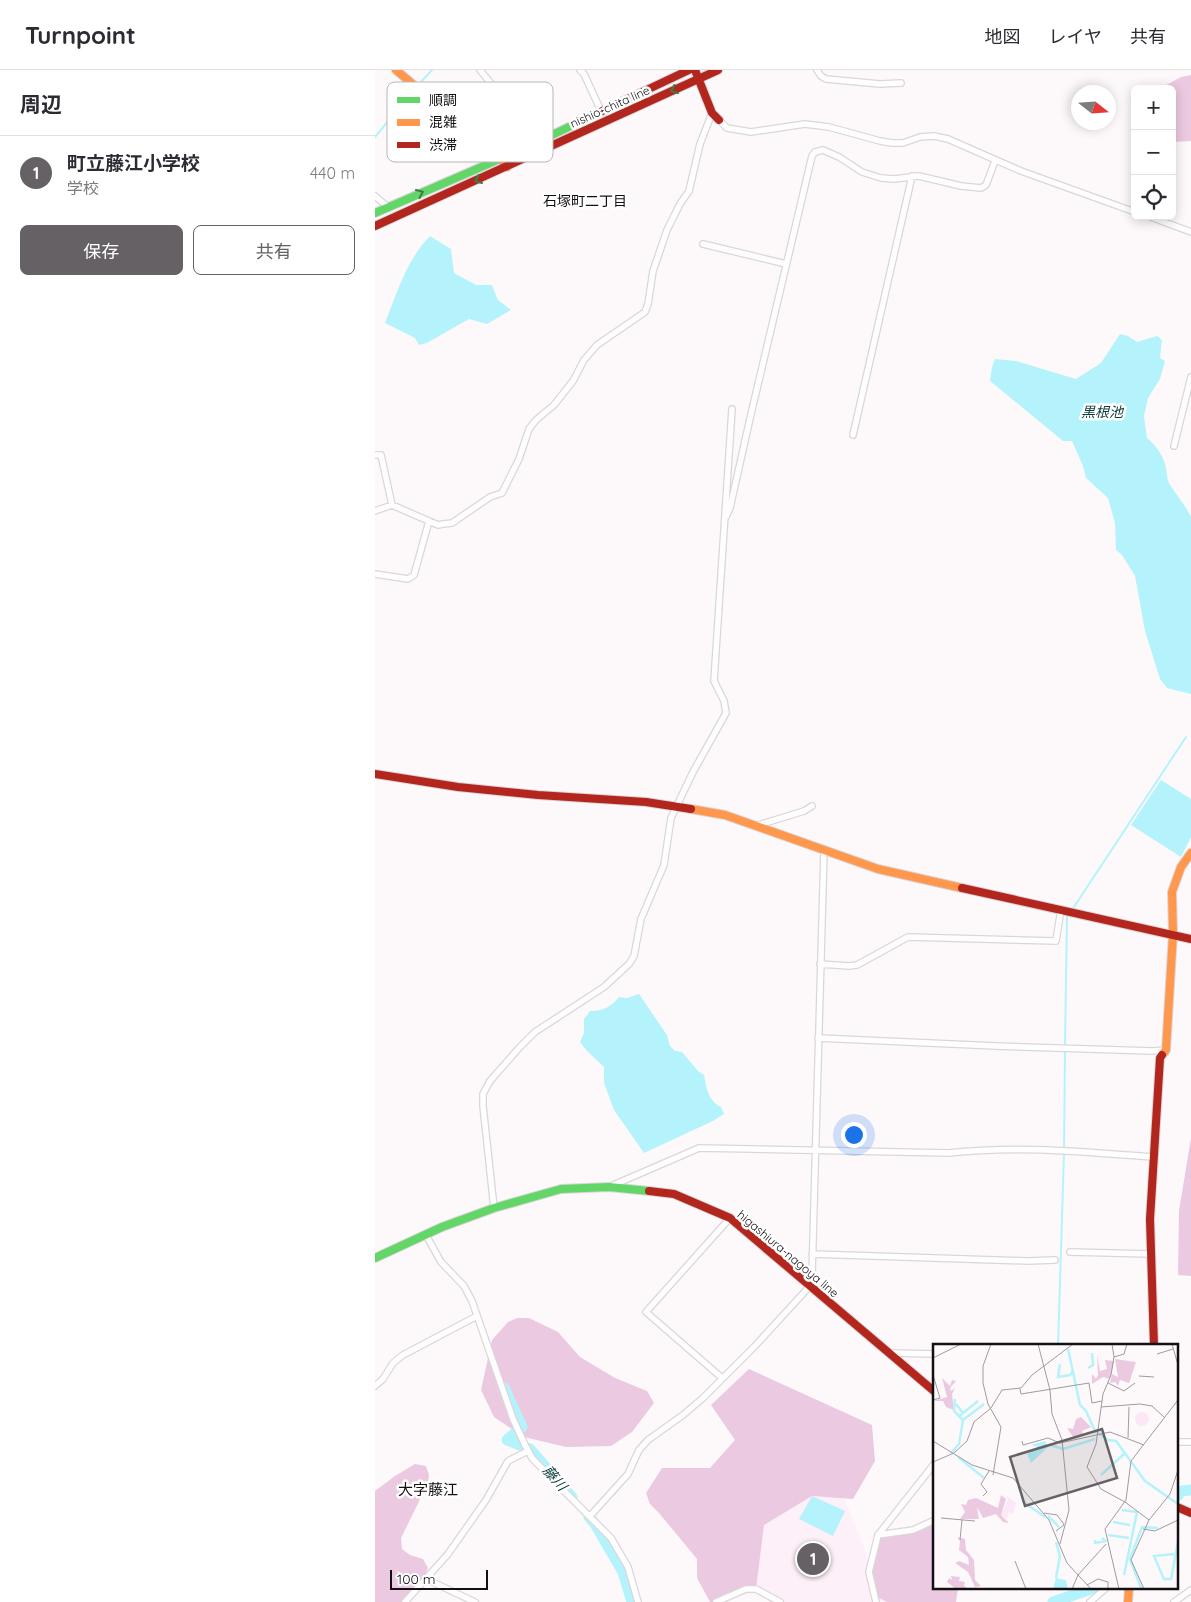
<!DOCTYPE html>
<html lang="ja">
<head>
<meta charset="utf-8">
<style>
	:root { --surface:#fff; --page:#f2f2f3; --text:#2b2b33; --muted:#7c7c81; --line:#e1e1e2; --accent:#656164 }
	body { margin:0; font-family:Quicksand,"Noto Sans JP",sans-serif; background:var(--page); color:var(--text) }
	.controls { position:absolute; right:15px; top:15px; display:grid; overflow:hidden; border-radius:8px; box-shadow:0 2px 12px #0003 }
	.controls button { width:45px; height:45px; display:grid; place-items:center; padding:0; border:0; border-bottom:1px solid var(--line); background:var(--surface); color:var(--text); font:25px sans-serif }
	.compass { position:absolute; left:696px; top:15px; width:45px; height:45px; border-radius:50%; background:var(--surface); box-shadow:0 2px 12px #0003; rotate:107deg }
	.scale { position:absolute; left:15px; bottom:12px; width:98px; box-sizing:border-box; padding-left:5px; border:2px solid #130f12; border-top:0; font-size:14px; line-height:18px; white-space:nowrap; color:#130f12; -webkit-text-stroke:4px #fff; paint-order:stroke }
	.you { position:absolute; left:478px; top:1064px; width:18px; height:18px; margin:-12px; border:4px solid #fff; border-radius:50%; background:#1a73e8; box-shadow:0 0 0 8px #1a73e833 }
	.badge { display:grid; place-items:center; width:32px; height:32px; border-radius:50%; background:var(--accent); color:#fff; font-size:16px; font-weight:700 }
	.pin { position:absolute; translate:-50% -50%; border:2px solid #fff; box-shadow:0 1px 5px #0006 }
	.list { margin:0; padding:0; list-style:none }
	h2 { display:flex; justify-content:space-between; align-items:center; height:65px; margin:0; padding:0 20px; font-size:21px }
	h2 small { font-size:16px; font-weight:400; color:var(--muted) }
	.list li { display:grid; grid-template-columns:32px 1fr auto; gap:15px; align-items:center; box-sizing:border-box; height:75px; padding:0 20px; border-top:1px solid var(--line) }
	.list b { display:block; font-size:19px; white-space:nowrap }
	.list p { margin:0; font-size:16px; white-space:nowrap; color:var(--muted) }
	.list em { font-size:16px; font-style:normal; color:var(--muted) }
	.actions { display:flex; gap:10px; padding:15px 20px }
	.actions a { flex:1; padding:11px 0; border:1px solid var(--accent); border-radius:8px; text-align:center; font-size:18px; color:var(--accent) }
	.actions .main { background:var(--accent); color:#fff }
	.icon { flex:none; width:28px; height:28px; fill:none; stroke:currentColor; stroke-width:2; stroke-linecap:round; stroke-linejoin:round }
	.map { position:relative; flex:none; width:816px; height:1532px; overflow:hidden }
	header { display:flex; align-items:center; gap:30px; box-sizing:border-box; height:70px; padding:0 25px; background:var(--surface); border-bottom:1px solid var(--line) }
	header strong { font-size:24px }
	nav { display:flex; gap:28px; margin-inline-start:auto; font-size:18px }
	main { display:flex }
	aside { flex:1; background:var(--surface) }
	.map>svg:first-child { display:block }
</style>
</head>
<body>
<header>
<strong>Turnpoint</strong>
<nav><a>地図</a><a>レイヤ</a><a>共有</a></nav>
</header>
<main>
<aside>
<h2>周辺<small></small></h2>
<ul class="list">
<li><span class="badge">1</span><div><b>町立藤江小学校</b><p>学校</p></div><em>440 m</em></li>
</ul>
<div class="actions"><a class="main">保存</a><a>共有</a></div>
</aside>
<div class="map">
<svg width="816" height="1532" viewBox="0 0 816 1532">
	<rect width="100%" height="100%" fill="#fdf9fb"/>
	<path fill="#fdf0f9" d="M 437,1426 L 469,1428 L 489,1477 L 500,1526 L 512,1532 L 394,1532 L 381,1519 L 389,1455 Z"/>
	<path fill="#ebc9e1" d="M 816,5 L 816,71 L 797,72 L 797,19 L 784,19 L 806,7 Z
		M 816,1068 L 816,1206 L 803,1205 L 804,1141 Z
		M 142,1248 L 154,1248 L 183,1262 L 205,1287 L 240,1308 L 272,1321 L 279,1333 L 257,1362 L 236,1376 L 191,1377 L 149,1367 L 119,1347 L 106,1320 L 117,1270 L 133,1252 Z
		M 374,1299 L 497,1355 L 500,1391 L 478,1429 L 437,1426 L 389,1455 L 381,1519 L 371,1519 L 341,1532 L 335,1532 L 322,1508 L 322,1489 L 284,1443 L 275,1434 L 271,1423 L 287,1398 L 335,1398 L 360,1370 L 336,1335 Z
		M 40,1394 L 51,1396 L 54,1405 L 53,1413 L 26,1468 L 27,1479 L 35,1485 L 48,1489 L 53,1498 L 44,1519 L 33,1532 L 0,1532 L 0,1421 L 20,1406 Z
		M 560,1450 L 560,1518 L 583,1518 L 581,1532 L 512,1532 L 500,1526 L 494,1502 L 503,1465 L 538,1460 Z"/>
	<path fill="#b4f3fb" d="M 55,166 L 76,179 L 79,203 L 101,215 L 117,215 L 123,230 L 136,240 L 112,254 L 94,249 L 52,273 L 44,275 L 40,268 L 10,253 C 22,223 32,189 55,166 Z
		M 745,264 L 753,266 L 762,272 L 782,266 L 787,270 L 785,288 L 790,291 L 785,309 L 773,328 L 769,346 L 772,368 C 781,375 789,387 791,398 C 792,403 792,409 794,413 C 801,425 810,434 816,447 L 816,624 L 792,618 L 785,609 L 770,561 L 760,506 L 747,485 L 741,480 L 740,453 L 733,428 L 711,408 L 708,396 L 697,371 L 688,371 L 615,311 L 617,297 L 620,289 L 641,291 L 701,309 L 726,293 Z
		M 786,710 L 816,729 L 816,767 L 806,787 L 756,755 Z
		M 264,924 L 292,965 L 295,976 L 300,981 L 307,982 L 323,1001 L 329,1005 C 331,1017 334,1032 346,1037 L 349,1044 L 338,1051 L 269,1083 L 239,1040 L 229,1013 L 229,997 L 212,981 L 205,972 L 209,963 L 209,949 L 215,941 C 228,941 236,937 244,927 L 252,928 Z
		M 437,1426 L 470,1441 L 458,1466 L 424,1449 Z"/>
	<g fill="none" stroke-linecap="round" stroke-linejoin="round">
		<path stroke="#b4f3fb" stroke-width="2" d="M 43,15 L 57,0
			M 0,67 L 40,18
			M 697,840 L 811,667
			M 690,976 L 692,847 L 694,844
			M 689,1078 L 690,981
			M 683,1276 L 689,1083
			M 714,1521 L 715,1518"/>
		<path stroke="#b4f3fb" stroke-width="11" d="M 129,1318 L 147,1357 L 132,1370 L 155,1379 L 197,1427
			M 802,1426 L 807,1421 L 816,1420
			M 214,1447 L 220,1454 L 248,1502 L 257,1532
			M 678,1532 L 719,1518"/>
		<defs>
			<path id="street" d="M 105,0 L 122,21 L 138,30 L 150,78
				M 205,0 L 209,4 L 226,41
				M 442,0 L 446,6 L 451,9 L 505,14 L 526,13
				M 344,50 L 352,58 L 376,62 L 430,54 L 454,57 L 505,71 L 517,73 L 528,73 L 545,67 L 559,66 L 573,69 L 646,101 L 760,142
				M 0,126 L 13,137
				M 773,146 L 816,162
				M 328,174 L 411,194
				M 478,365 L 537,106
				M 799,376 L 816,307
				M 0,385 L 6,385 L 17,435
				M 0,441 L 17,435 L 63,455 L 68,454 L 77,453 L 115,427 L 127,423 L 144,389 L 154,359 L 161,350 L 179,335 L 198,311 L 209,290 L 222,275 L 270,242 L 273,234 L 278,201 L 292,160 L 305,134 L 314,121 L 325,74 L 337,43
				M 351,447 L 355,438 L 376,344 L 437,86 L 440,82 L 448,80 L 464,87 L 487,102 L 506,108 L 519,109 L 544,106 L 586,116 L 606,118 L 611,115 L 620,91
				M 0,504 L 33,509 L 39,505 L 54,451
				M 380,756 L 429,741 L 437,736
				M 445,894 L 474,896 L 482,895 L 533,867 L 681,871 L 686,839
				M 443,968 L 621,976 L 777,981 L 791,980
				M 236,1116 L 324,1078 L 574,1083 C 641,1075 710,1082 778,1087
				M 119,1138 L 108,1036 L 108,1024 L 115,1011 L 144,978 L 160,962 L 229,917 L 254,894 L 259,886 L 266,849 L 289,795 L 296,748 L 318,702 L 351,643 L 349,631 L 339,611 L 357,339
				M 51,1165 L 66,1192 L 89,1216 L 97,1231 L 138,1349 L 150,1375 L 157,1388 L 181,1413 L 236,1468 L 253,1497 L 263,1532
				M 695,1182 L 776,1184
				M 437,1184 L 653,1191 L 680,1190
				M 514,1283 L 560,1284
				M 347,1308 L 271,1242 L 355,1148
				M 0,1316 L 8,1309 L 18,1293 L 28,1285 L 102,1246
				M 802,1372 L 816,1372
				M 215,1446 L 253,1404 L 264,1380 L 273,1370 L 308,1345 L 328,1328 L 380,1276 L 434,1217 L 437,1206 L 449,781
				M 503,1465 L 538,1460 L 560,1450
				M 51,1509 L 100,1532
				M 30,1532 L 73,1484 L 111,1430 L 133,1391 L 153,1381
				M 341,1532 L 371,1519 L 381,1519 L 405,1532
				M 501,1532 L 494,1502 L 503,1465 L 560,1393
				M 715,1532 L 731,1518
				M 799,1532 L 816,1520"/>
			<path id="fast" d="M 0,143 L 150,78 L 225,42
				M 0,1188 L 67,1157 L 119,1138 L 186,1119 L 234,1117 L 274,1121"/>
			<path id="slow" d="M 21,0 L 125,88 L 132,97
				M 316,739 L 350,745 L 503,799 L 587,818
				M 787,985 L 791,980 L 798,864 L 797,822 L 806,797 L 816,783
				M 753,1532 L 754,1518"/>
			<path id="jam" d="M 320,0 L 337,43 L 344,50
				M 225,42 L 314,0
				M 0,156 L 343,0
				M 0,704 L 83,717 L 163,725 L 271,732 L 316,739
				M 587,818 L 816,869
				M 274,1121 L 299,1124 L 355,1148 L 560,1322
				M 779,1276 L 775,1149 L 785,988 L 787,985
				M 802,1437 L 816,1443"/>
		</defs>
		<use href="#street" stroke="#dbd6d9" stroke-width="8"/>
		<use href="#fast" stroke="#dbd6d9" stroke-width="10"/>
		<use href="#slow" stroke="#dbd6d9" stroke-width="10"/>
		<use href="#jam" stroke="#dbd6d9" stroke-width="10"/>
		<use href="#street" stroke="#fffefe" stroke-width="5.5"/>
		<use href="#fast" stroke="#63d668" stroke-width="8"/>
		<use href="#slow" stroke="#ff974d" stroke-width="8"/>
		<use href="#jam" stroke="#b3261e" stroke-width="8"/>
	</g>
	<defs><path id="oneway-chevron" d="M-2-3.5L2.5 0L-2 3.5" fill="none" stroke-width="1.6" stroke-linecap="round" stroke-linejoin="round" transform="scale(1.25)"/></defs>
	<g stroke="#3f7c41">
		<use href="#oneway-chevron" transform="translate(299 20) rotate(155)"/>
		<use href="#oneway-chevron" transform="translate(103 110) rotate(156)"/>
		<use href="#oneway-chevron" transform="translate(45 123) rotate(-24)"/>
	</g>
	<g text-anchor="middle" stroke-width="5" stroke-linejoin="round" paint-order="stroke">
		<g font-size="12" fill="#130f12" stroke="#fff">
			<text transform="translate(235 37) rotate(-24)" y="4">nishio-chita line</text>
			<text transform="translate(413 1184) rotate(40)" y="4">higashiura-nagoya line</text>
		</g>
		<g font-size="14" fill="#130f12" stroke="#fff">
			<text x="210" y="136">石塚町二丁目</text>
		</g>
		<g font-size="14" font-style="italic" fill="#0e3a3f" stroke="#fff">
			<text x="727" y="347">黒根池</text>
			<text transform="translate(180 1408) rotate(49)" y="5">藤川</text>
		</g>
		<g font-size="15" fill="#130f12" stroke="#fff">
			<text x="53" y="1425">大字藤江</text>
		</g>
	</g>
	<g transform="translate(558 1274)">
		<rect width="245" height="245" fill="#fdf9fb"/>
		<path d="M202 75a7 7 0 1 1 14 0a7 7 0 1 1-14 0ZM 73,151 L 83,159 L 80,170 L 76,168 L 74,175 L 68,171 L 75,155 Z" fill="#fbe7f5"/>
		<path d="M 164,11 L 167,27 L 174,25 L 172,16 L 181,17 L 177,35 L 170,33 L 159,40 L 159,30 L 163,35 L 165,31 ZM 182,15 L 203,18 L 196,39 L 187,36 L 185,42 L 182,38 L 177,39 L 179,30 L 185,33 ZM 9,34 L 17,42 L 19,36 L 23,37 L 17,44 L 18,47 L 22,44 L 19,50 L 21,66 L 13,63 L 10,57 L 0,57 L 14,53 ZM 148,73 L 158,83 L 149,87 L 150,91 L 140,93 L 134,84 L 140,85 L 143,75 ZM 68,151 L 73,155 L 68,171 L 76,179 L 70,178 L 63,170 L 50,174 L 44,163 L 46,175 L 27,175 L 32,168 L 28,160 L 33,161 L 35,156 L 43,154 L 65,164 ZM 24,193 L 32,195 L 33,206 L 41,216 L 42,236 L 48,242 L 42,243 L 35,228 L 22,219 L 26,217 L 36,221 L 35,213 L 26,206 L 27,197 ZM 18,232 L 27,233 L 26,237 L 32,238 L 31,242 L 35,245 L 23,245 L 14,238 L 16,234 L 19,236 Z" fill="#ebc9e1"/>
		<path d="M 112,97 L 115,103 L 98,119 L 94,110 L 105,103 L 98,101 ZM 123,234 L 133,236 L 135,245 L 120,245 Z" fill="#b4f3fb"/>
		<path fill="none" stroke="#b4f3fb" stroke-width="2.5" d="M 135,5 L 147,61 L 153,67 L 162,87 L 175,96 L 183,97 L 212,137 L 245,160M 127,20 L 125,33 L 137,31 L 140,27M 155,24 L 160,21 L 159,9M 22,55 L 21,67 L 30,76 L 51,60M 23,60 L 30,69 L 26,73M 30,69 L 45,57M 117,101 L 130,105 L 162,95M 18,109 L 26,100 L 30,76M 25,113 L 51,134M 168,131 L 191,110M 89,157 L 112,173M 189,166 L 204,168 L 191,231M 115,172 L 126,183M 180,178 L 197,181M 175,191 L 196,194M 162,196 L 162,199 L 172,197 L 169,194M 241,210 L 221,212 L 231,235 L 238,235 L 245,198M 123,234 L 127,212 L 123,198M 208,244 L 197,215 L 209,183 L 225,184"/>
		<path fill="none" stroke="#9f9b9e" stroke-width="1" d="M 58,0 L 50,22 L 50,39 L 55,60 L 68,83 L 60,131M 105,0 L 117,46 L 119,70 L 129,96 L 136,166 L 127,200M 179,0 L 181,13 L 178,31 L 170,50 L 163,100 L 154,123 L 168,145 L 192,158M 239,0 L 245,21M 224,10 L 240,5M 181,13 L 191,10 L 194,0M 0,14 L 28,0M 0,31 L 7,54 L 0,56M 206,32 L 221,33M 175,39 L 191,47 L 202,39M 87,45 L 88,50 L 156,39 L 159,59 L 169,57M 168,63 L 207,60 L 219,62 L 231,73M 195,94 L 196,63M 0,97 L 39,121 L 80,134 L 116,176 L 134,219 L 158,245M 89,97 L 90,101 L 115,94 L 127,99 L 177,88 L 211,101M 21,109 L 34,97 L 41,78 L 58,64 L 69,46 L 88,44 L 99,31 L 140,0M 0,118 L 21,109M 50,152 L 54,148 L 48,140 L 56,127M 192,158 L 216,176 L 198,216 L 211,245M 111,169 L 124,171 L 130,179 L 131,181 L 123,187M 8,174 L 42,177M 216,176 L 237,150 L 245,126M 210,185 L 222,187 L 245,176M 27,196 L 29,176M 82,217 L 93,245M 154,241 L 165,235 L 175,238 L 175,245M 139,245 L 145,231 L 173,200M 186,245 L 172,185 L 193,156 L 198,117 L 245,56"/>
		<path fill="#656164" fill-opacity="0.15" stroke="#656164" stroke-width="2.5" d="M 169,85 L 184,134 L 92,162 L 77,113 Z"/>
		<rect width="245" height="245" fill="none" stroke="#130f12" stroke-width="2.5"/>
	</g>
	<rect x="12" y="12" width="166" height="80" rx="8" fill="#fff" stroke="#b8b7b8" stroke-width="1"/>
	<rect x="22" y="27" width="23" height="6" fill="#63d668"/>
	<rect x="22" y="49" width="23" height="7" fill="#ff974d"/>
	<rect x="22" y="72" width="23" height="6" fill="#b3261e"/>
	<g font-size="14" fill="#130f12">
		<text x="54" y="35">順調</text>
		<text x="54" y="57">混雑</text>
		<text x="54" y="80">渋滞</text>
	</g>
</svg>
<div class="controls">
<button>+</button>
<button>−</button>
<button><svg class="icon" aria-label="locate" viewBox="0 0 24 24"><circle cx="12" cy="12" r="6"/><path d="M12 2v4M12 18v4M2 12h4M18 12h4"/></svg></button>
</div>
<svg class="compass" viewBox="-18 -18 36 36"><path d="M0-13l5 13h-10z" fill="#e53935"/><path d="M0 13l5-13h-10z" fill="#7c7c81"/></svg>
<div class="scale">100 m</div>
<div class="you"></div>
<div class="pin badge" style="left:438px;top:1489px">1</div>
</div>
</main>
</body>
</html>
